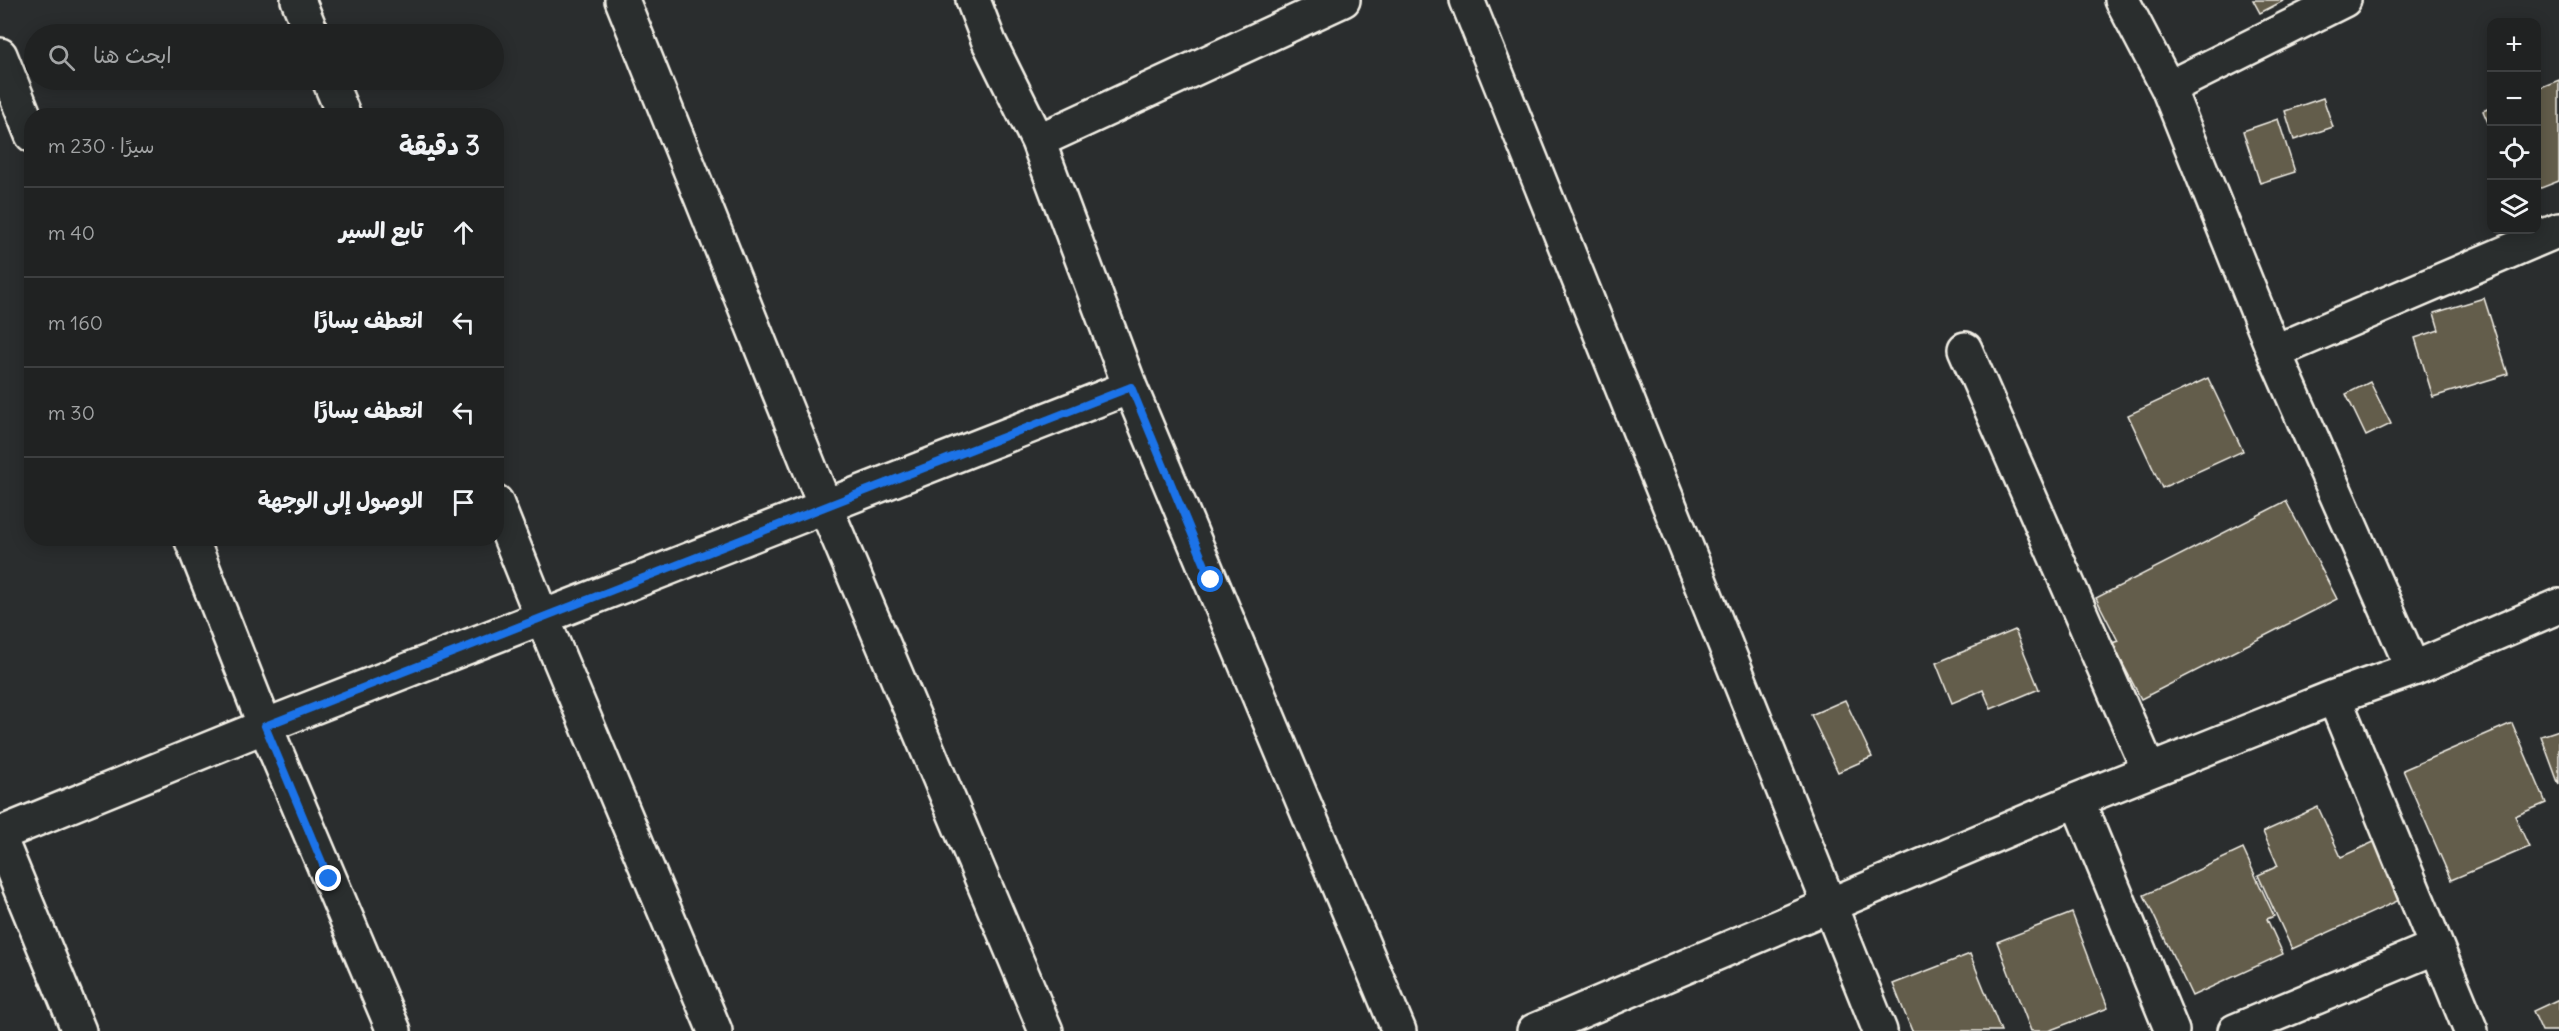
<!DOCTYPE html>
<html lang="ar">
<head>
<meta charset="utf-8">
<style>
	:root { --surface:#202222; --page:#282a2a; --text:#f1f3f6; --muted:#a2a4a5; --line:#3d3f40 }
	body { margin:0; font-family:Delius,"Playpen Sans Arabic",sans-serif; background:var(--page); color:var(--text); direction:rtl }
	.controls { position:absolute; right:18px; top:18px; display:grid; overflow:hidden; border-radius:12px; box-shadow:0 3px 15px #0003 }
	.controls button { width:54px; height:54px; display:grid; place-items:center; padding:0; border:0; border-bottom:2px solid var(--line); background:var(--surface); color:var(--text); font:30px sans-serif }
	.stop { position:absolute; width:18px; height:18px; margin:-14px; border:4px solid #1a73e8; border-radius:50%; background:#fff }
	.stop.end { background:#1a73e8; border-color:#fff; box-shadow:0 2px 6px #0008 }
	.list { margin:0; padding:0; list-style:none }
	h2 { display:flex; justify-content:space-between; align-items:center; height:78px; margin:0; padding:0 24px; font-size:26px }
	h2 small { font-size:20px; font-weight:400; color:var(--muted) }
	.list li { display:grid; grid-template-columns:39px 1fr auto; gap:18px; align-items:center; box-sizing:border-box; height:90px; padding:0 24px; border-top:2px solid var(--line) }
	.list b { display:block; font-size:22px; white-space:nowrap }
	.list em { font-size:20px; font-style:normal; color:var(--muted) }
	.icon { flex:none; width:33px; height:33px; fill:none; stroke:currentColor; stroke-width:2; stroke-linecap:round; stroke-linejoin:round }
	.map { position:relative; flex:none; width:2559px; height:1031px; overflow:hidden; direction:ltr }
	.search { position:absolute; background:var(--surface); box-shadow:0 3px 15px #0003; left:24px; top:24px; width:480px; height:66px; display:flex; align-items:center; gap:15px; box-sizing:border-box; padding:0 21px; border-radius:33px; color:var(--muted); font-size:22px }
	.panel { position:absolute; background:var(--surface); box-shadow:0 3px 15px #0003; left:24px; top:108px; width:480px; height:438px; border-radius:24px; direction:rtl }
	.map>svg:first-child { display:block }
</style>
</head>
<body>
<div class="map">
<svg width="2559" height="1031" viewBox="0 0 2559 1031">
	<rect width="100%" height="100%" fill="#2a2d2e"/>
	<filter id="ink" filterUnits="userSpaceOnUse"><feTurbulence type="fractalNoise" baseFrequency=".0167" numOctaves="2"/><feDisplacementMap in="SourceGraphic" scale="12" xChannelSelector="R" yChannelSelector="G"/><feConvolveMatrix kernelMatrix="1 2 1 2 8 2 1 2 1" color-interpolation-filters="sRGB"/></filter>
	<g filter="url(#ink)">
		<path fill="#645d4c" stroke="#f4f1e8" stroke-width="1.5" d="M 2253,0 L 2285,0 L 2260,13 Z
			M 2559,80 L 2559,181 L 2536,190 L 2536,89 Z
			M 2323,98 L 2333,127 L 2294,140 L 2285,111 Z
			M 2492,107 L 2492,132 L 2483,111 Z
			M 2278,119 L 2295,172 L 2260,183 L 2243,131 Z
			M 2484,298 L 2508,374 L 2433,397 L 2415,338 L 2439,330 L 2434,313 Z
			M 2208,378 L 2243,451 L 2162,488 L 2128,415 Z
			M 2370,382 L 2391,424 L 2366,436 L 2346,394 Z
			M 2286,501 L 2337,599 L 2141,699 L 2112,643 L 2118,641 L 2096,598 Z
			M 2015,630 L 2039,689 L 1991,709 L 1983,690 L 1952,703 L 1936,663 Z
			M 1845,700 L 1872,757 L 1838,772 L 1811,715 Z
			M 2512,723 L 2546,803 L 2515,816 L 2529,847 L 2451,880 L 2403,770 Z
			M 2559,730 L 2559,785 L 2541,736 Z
			M 2318,807 L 2341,857 L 2389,835 L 2415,893 L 2292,949 L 2258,875 L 2278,866 L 2263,832 Z
			M 2243,849 L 2274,916 L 2267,919 L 2283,954 L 2192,996 L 2144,895 Z
			M 2072,913 L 2108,1008 L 2048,1031 L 2031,1031 L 1997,942 Z
			M 1970,954 L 2001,1031 L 1912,1031 L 1893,984 Z
			M 2559,999 L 2559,1031 L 2542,1031 L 2533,1011 Z"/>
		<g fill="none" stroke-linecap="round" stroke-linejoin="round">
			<defs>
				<path id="minor" d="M 298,0 L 312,34
					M 622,0 L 825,506 L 1046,1031
					M 973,0 L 989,42 L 1038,141 L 1130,387 L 1399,1031
					M 1467,0 L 1880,1031
					M 2122,0 L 2168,88 L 2274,352 L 2413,669
					M 0,55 L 32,135
					M 329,80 L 344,116
					M 2168,88 L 2344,0
					M 1038,141 L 1343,0
					M 1965,349 L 2149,770
					M 2274,352 L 2559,230
					M 496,502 L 542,617 L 715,1031
					M 191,538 L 265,726 L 394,1031
					M 2334,697 L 2471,1031
					M 2077,800 L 2172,1031
					M 0,834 L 265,726 L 1130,387
					M 0,839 L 79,1031
					M 1534,1031 L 2077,800 L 2334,697 L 2413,669 L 2559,606
					M 2235,1031 L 2436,947"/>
			</defs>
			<use href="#minor" stroke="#f4f1e8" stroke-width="38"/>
			<use href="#minor" stroke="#2a2d2e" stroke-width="33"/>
		</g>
	</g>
	<g fill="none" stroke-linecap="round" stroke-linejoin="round" filter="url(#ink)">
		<path stroke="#1a73e8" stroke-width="8" d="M 329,879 L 265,726 L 1131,387 L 1211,580"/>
	</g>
</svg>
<div class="controls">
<button>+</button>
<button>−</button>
<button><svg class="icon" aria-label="locate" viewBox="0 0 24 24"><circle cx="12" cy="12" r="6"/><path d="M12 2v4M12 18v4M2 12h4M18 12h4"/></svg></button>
<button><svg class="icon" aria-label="layers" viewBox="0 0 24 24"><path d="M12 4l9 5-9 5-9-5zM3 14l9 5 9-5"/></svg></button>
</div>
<div class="stop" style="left:1211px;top:580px"></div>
<div class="stop end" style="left:329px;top:879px"></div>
<div class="search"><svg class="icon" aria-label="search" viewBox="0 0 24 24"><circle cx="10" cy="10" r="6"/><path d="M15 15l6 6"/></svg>ابحث هنا</div>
<section class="panel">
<h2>3 دقيقة<small>سيرًا · 230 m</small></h2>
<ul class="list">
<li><svg class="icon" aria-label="ahead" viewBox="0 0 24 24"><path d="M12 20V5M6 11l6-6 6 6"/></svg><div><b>تابع السير</b></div><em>40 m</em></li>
<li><svg class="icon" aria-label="left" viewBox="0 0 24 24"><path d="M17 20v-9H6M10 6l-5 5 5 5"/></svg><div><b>انعطف يسارًا</b></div><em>160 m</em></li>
<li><svg class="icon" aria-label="left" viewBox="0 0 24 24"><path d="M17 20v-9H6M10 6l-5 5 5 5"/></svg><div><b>انعطف يسارًا</b></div><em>30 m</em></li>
<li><svg class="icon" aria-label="arrive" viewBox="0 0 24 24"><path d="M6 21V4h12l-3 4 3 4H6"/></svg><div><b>الوصول إلى الوجهة</b></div></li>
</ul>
</section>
</div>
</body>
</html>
